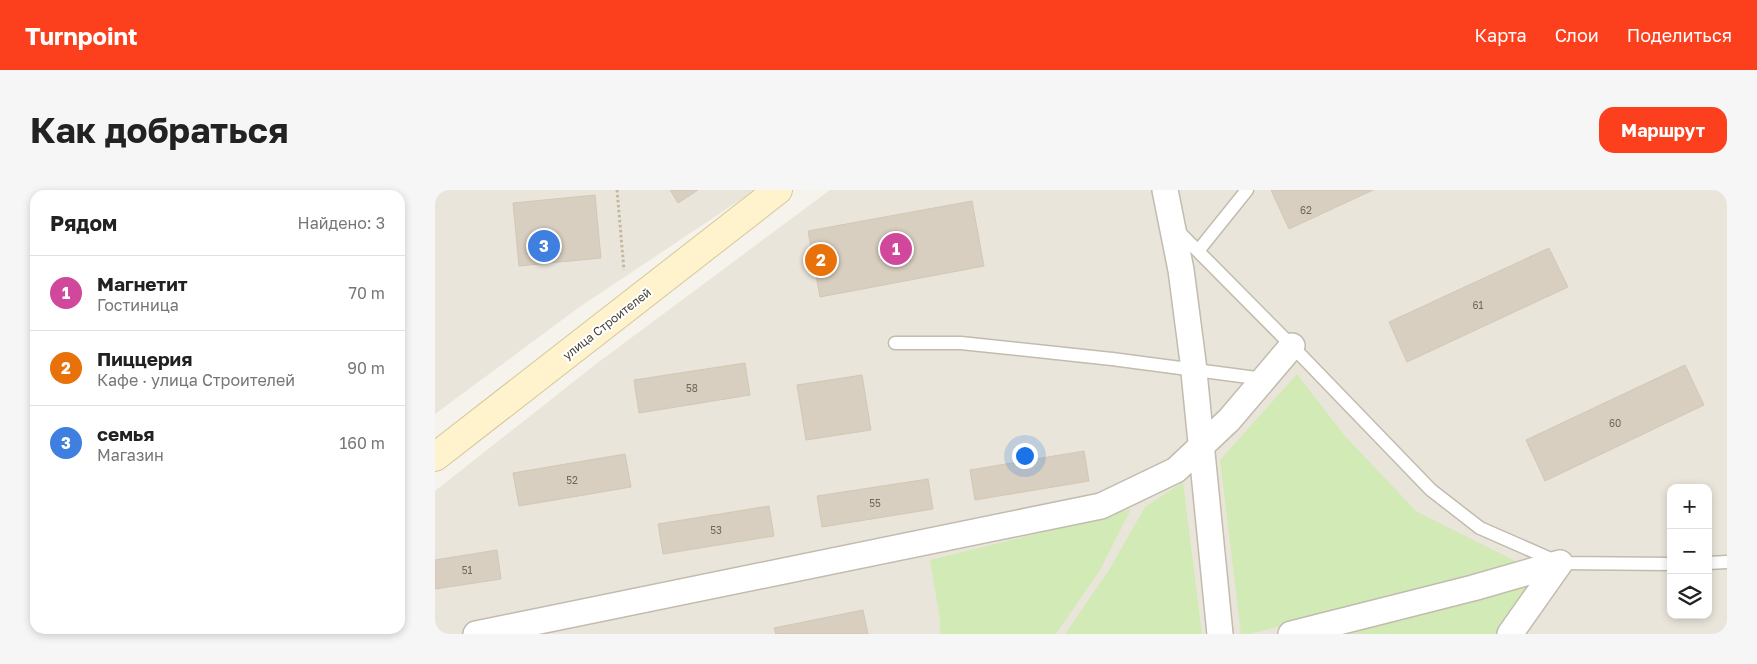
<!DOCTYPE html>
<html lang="ru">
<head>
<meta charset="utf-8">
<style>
	:root { --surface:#fff; --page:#f6f6f6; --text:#222; --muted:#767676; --line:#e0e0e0; --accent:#fc3f1d }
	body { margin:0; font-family:"Golos Text",sans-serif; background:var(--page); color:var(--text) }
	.controls { position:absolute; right:15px; bottom:15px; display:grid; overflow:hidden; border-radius:10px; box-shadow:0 2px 8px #0003 }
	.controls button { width:45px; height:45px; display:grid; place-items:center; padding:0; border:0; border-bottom:1px solid var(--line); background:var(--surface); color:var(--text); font:25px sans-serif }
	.you { position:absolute; left:589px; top:265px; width:18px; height:18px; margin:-12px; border:4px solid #fff; border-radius:50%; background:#1a73e8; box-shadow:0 0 0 8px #1a73e833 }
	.badge { display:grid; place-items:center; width:32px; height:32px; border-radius:50%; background:var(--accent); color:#fff; font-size:16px; font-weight:700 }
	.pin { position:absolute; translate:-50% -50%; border:2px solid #fff; box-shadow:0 1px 5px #0006 }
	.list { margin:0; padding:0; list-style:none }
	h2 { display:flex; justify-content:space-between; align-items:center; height:65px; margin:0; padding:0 20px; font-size:21px }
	h2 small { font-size:16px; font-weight:400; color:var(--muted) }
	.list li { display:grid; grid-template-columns:32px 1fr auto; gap:15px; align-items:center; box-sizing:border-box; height:75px; padding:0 20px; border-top:1px solid var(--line) }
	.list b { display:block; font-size:19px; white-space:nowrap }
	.list p { margin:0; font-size:16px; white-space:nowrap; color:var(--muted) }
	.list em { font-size:16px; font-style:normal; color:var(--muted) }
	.icon { flex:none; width:28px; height:28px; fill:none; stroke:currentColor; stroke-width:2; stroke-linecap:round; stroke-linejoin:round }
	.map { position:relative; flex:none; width:1292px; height:444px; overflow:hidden; border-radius:15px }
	header { display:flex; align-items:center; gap:30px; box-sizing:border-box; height:70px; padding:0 25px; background:var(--accent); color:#fff }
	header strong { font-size:24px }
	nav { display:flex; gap:28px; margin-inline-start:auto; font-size:18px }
	.intro { display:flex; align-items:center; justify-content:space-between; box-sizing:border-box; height:120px; padding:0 30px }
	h1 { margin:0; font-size:35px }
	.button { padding:12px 22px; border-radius:15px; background:var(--accent); color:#fff; font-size:18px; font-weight:700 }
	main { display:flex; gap:30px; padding:0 30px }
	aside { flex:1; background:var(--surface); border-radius:15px; box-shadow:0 2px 8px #0003 }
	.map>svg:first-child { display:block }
</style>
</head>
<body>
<header>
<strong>Turnpoint</strong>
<nav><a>Карта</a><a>Слои</a><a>Поделиться</a></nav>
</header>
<div class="intro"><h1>Как добраться</h1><a class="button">Маршрут</a></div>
<main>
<aside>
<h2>Рядом<small>Найдено: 3</small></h2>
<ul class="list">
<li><span class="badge" style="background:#d1479c">1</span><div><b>Магнетит</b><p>Гостиница</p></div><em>70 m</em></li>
<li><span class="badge" style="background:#e8710a">2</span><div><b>Пиццерия</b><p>Кафе · улица Строителей</p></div><em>90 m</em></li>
<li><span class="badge" style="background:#3f7fe0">3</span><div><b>семья</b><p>Магазин</p></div><em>160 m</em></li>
</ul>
</aside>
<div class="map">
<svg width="1292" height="444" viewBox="0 0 1292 444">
	<rect width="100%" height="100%" fill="#f6f3ec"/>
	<path fill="#eae5da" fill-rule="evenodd" d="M 0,0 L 320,0 L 143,118 L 0,224 Z
		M 395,0 L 1292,0 L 1292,444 L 0,444 L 0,301 L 161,174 ZM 1236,298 L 1273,298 L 1273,425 L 1236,425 Z"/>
	<path fill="#d2eab5" d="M 862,184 L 909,245 L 982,322 L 1088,375 L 814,444 L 806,444 L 785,270 Z
		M 748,292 L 767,444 L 630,444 L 674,380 L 710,317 Z
		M 696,319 L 665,380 L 621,444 L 505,444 L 505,430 L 495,370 L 641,334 Z
		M 1102,389 L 1060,444 L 891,444 Z"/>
	<path fill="#d8cfc1" stroke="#d3c7b4" d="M 235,0 L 263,0 L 243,13 Z
		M 836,0 L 938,0 L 854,39 Z
		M 160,5 L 166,68 L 84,76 L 78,13 Z
		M 537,11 L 549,76 L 385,107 L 373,41 Z
		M 1114,58 L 1133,97 L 972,172 L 954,132 Z
		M 310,173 L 315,205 L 204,223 L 199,190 Z
		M 1250,175 L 1269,215 L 1110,291 L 1091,250 Z
		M 427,185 L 436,240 L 371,250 L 362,195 Z
		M 649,261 L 654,291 L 540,310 L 535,280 Z
		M 190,264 L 196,297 L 84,316 L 78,283 Z
		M 493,289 L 498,319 L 387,337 L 382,306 Z
		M 334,316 L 339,346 L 228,364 L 223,334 Z
		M 62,360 L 66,389 L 0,399 L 0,370 Z
		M 428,420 L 433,444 L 341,444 L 339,438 Z"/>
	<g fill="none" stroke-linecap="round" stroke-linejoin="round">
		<defs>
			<path id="lane" d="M 741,39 L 857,156 L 996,300 L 1045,338 L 1125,373 L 1236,374
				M 763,61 L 812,0
				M 460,153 L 526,153 L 677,169 L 829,189
				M 1273,373 L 1292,372"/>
			<path id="street" d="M 730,0 L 746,80 L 758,172 L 785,444
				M 41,444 L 666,316 L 741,280 L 794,230 L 857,156
				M 856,444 L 1038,398 L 1125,373
				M 1075,444 L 1125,373"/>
			<path id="secondary" d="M 0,267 L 343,0"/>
		</defs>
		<use href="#lane" stroke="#c2bbae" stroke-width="15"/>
		<use href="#street" stroke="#c2bbae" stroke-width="28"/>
		<use href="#secondary" stroke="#d6c79b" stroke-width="30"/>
		<path stroke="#c4b79f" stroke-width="3" stroke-dasharray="2.5 2.5" stroke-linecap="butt" d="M 182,0 L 189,80"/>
		<use href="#lane" stroke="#fff" stroke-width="12"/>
		<use href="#street" stroke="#fff" stroke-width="25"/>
		<use href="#secondary" stroke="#fff3cd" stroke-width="28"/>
	</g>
	<g text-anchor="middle" stroke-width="4" stroke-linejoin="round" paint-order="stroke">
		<g font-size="10" fill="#6e675b">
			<text x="871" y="24">62</text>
			<text x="1043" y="119">61</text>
			<text x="257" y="202">58</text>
			<text x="1180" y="237">60</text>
			<text x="137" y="294">52</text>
			<text x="440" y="317">55</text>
			<text x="281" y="344">53</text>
			<text x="32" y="384">51</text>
		</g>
		<g font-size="12" fill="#4b4439" stroke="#fff">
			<text transform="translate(172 134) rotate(-38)" y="4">улица Строителей</text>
		</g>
	</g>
</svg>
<div class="controls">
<button>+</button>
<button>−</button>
<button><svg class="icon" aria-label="layers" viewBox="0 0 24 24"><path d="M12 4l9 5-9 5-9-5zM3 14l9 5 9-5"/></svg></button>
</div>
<div class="you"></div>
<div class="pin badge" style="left:461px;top:59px;background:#d1479c">1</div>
<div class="pin badge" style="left:386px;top:70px;background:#e8710a">2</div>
<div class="pin badge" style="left:109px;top:56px;background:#3f7fe0">3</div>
</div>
</main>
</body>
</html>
